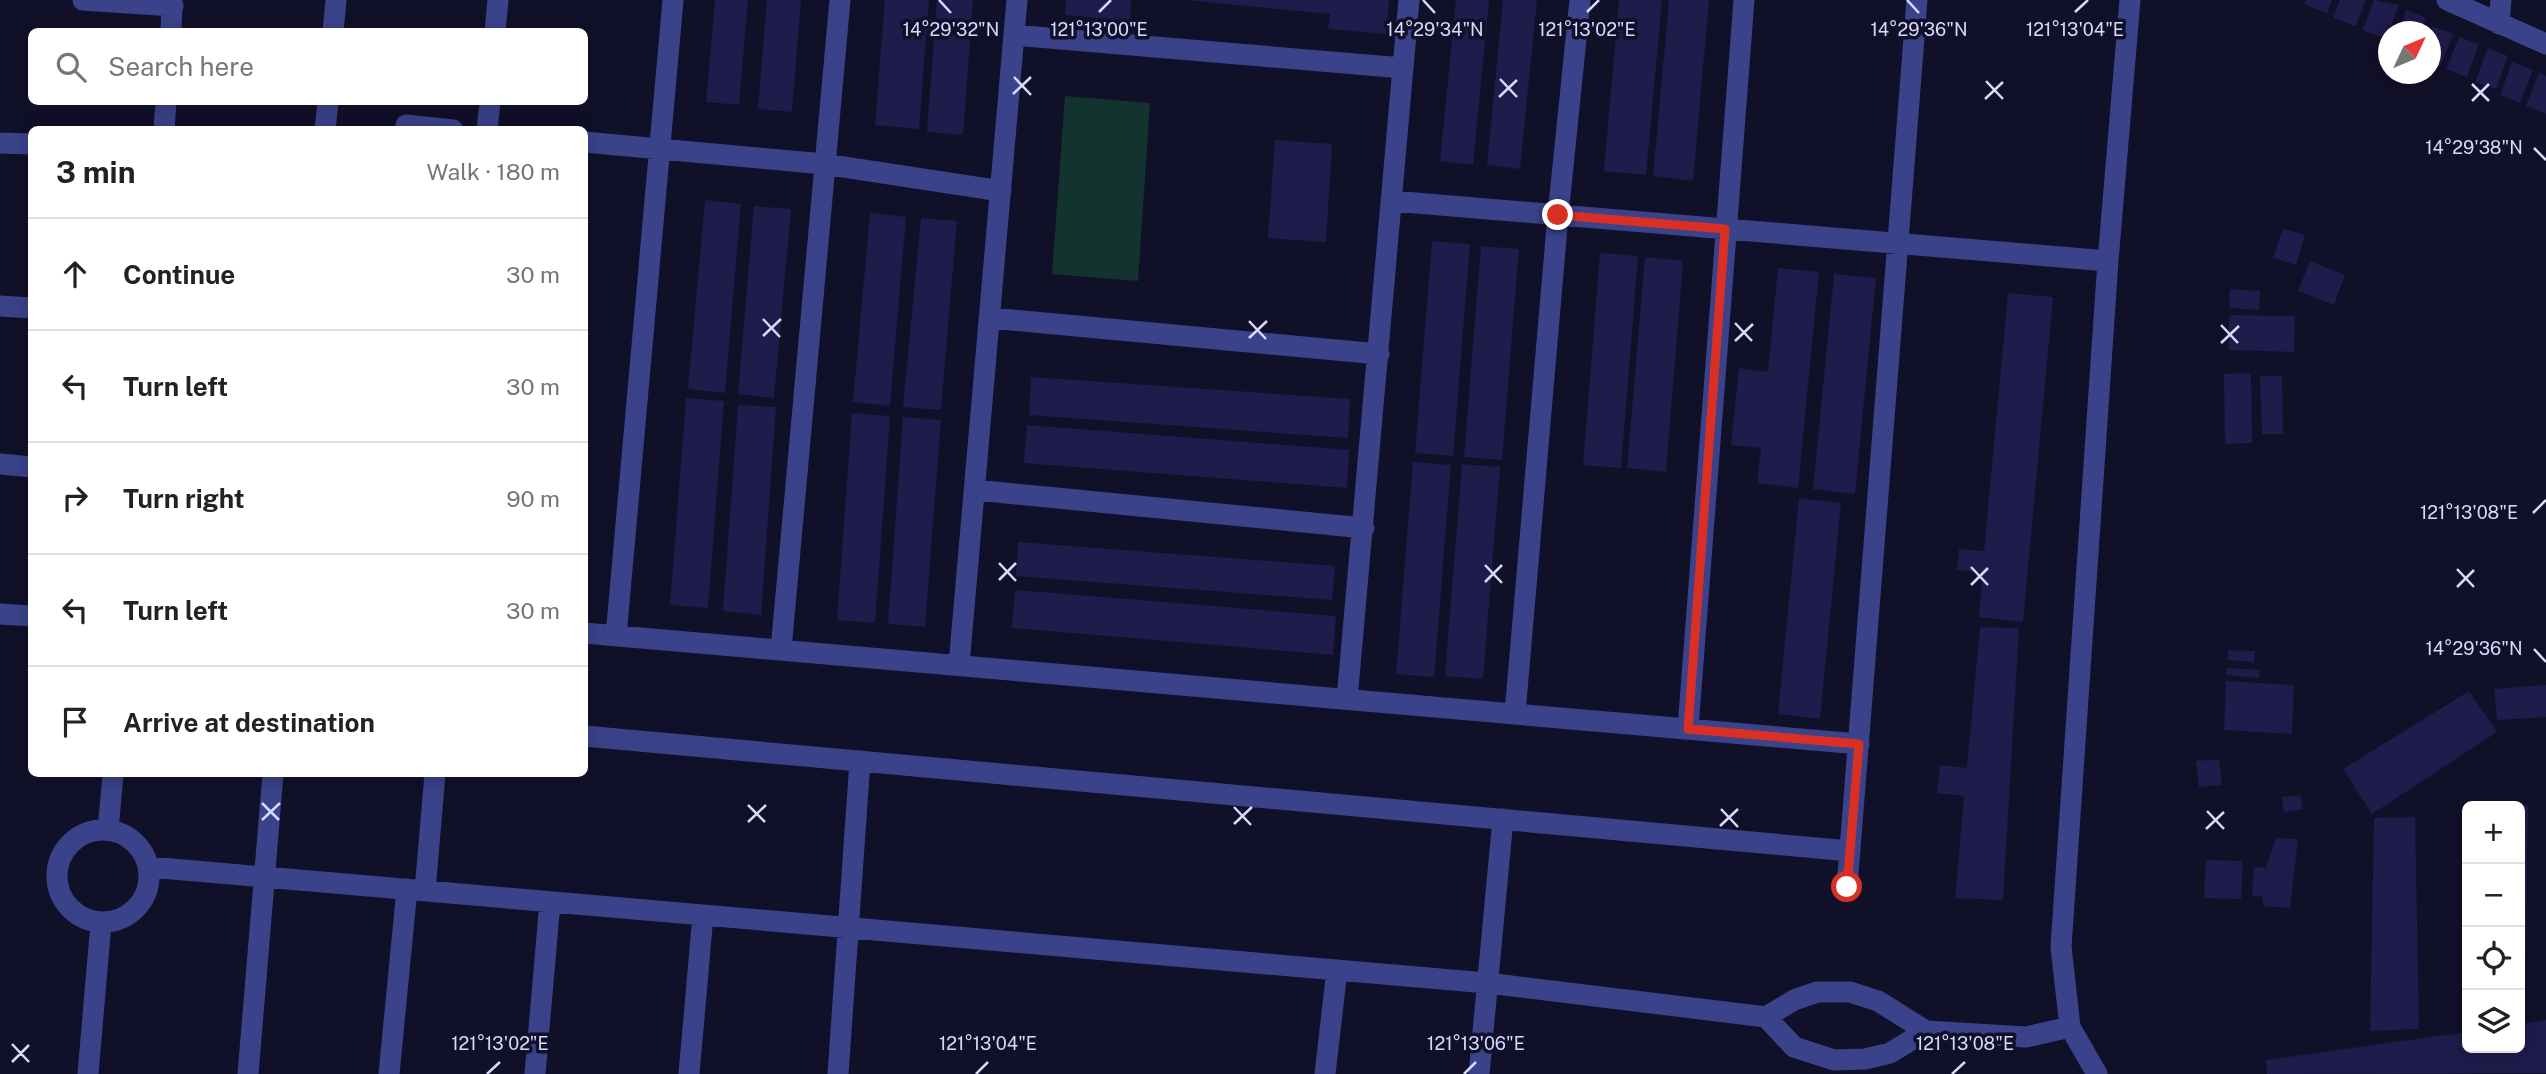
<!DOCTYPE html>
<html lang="en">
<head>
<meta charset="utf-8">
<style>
	:root { --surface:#fff; --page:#f2f2f2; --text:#222; --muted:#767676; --line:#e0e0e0 }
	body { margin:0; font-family:"Public Sans",sans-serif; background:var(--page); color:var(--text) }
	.controls { position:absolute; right:21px; bottom:21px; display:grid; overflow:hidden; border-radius:10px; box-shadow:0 4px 18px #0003 }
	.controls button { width:63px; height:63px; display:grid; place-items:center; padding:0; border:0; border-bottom:2px solid var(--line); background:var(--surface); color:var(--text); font:35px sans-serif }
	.compass { position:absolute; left:2378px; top:21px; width:63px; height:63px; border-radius:50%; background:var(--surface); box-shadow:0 4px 18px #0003; rotate:46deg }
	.stop { position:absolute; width:21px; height:21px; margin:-16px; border:5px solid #d93025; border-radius:50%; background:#fff }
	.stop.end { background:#d93025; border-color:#fff; box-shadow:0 2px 7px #0008 }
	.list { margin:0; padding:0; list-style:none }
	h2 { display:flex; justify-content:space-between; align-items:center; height:91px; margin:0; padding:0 28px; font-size:30px }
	h2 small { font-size:23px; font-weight:400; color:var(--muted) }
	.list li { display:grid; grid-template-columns:46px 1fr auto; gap:21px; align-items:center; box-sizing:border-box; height:112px; padding:0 28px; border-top:2px solid var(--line) }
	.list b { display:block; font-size:26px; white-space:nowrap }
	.list em { font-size:23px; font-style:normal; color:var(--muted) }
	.icon { flex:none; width:38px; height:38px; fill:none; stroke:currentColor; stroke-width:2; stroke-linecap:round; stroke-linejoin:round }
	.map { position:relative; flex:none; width:2546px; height:1074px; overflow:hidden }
	.search { position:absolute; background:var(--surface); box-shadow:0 4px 18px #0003; left:28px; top:28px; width:560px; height:77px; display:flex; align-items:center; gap:18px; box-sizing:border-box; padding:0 24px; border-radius:10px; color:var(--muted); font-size:26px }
	.panel { position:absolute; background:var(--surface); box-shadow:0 4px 18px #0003; left:28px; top:126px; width:560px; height:651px; border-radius:10px }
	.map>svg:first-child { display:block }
</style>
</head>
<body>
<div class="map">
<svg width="2546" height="1074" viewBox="0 0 2546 1074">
	<rect width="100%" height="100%" fill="#111029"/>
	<path fill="#13332e" d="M 1065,96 L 1150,103 L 1138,281 L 1052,274 Z"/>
	<path fill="#1f1b4b" d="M 715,0 L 748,0 L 739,105 L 706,102 Z
		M 767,0 L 801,0 L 792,112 L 758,109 Z
		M 885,0 L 929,0 L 919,129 L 875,125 Z
		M 937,0 L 973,0 L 963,135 L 927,132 Z
		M 1066,0 L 1131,0 L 1130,21 L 1065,15 Z
		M 1185,0 L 1389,0 L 1386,34 L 1328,29 L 1330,14 Z
		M 1456,0 L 1489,0 L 1473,165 L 1440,161 Z
		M 1503,0 L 1537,0 L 1520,169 L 1487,165 Z
		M 1619,0 L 1662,0 L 1646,175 L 1604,171 Z
		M 1669,0 L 1709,0 L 1693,181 L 1653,176 Z
		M 2306,0 L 2332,0 L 2327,13 L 2304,4 Z
		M 2340,0 L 2366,0 L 2356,26 L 2333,18 Z
		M 2374,0 L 2399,5 L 2386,39 L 2363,30 Z
		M 2406,10 L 2426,18 L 2421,32 L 2398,32 Z
		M 2432,26 L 2453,34 L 2440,67 L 2431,63 Z
		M 2459,37 L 2479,44 L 2467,77 L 2446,69 Z
		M 2488,48 L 2508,56 L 2496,89 L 2475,82 Z
		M 2512,62 L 2533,70 L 2520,103 L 2500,95 Z
		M 2539,73 L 2546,76 L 2546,114 L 2526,106 Z
		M 1275,140 L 1332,144 L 1326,242 L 1268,238 Z
		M 705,200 L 741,204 L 725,393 L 688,389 Z
		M 754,206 L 791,209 L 774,398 L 738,394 Z
		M 870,213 L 906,217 L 890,406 L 853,402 Z
		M 921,218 L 957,221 L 941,410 L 903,407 Z
		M 2283,229 L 2305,235 L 2296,265 L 2273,258 Z
		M 1432,241 L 1470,244 L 1453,456 L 1415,453 Z
		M 1481,246 L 1519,249 L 1502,460 L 1464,457 Z
		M 1600,253 L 1638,256 L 1621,468 L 1583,465 Z
		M 1645,257 L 1683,261 L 1666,472 L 1627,468 Z
		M 2310,261 L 2345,275 L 2334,305 L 2298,291 Z
		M 1778,268 L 1819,272 L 1798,488 L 1757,483 L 1761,448 L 1731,445 L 1739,368 L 1768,372 Z
		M 1834,274 L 1876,278 L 1855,494 L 1813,489 Z
		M 2230,289 L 2260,291 L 2259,310 L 2229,308 Z
		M 2008,293 L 2053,297 L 2023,622 L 1979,617 L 1983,572 L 1957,570 L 1959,549 L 1984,551 Z
		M 2229,315 L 2295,316 L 2294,352 L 2229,350 Z
		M 2251,373 L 2252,443 L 2225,444 L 2224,374 Z
		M 2260,376 L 2282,376 L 2283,434 L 2262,434 Z
		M 1031,377 L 1350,399 L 1348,438 L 1029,415 Z
		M 686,398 L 724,401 L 708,608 L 670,605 Z
		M 738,405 L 776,407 L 761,615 L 723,611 Z
		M 852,413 L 890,416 L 875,623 L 837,620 Z
		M 903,417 L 941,420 L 925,627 L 888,624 Z
		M 1027,425 L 1349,450 L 1347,488 L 1024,463 Z
		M 1413,462 L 1451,465 L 1434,677 L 1396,674 Z
		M 1462,464 L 1500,467 L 1483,679 L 1445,676 Z
		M 1799,498 L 1841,503 L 1820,719 L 1778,714 Z
		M 1018,542 L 1335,566 L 1332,600 L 1016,576 Z
		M 1015,590 L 1336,616 L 1333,655 L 1012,628 Z
		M 1980,627 L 2019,628 L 2003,900 L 1955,898 L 1964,796 L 1937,793 L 1940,765 L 1967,768 Z
		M 2228,650 L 2255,651 L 2254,662 L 2228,660 Z
		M 2227,668 L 2260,670 L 2259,678 L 2226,675 Z
		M 2226,681 L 2294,685 L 2292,734 L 2224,730 Z
		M 2546,685 L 2546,717 L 2497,720 L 2494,689 Z
		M 2469,691 L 2497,732 L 2372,814 L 2343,769 Z
		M 2219,759 L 2222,785 L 2199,787 L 2196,761 Z
		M 2300,795 L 2303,809 L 2284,812 L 2282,797 Z
		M 2520,805 L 2528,805 L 2525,1011 L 2520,1012 Z
		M 2463,807 L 2467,807 L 2467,843 L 2465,843 Z
		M 2415,817 L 2419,1029 L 2370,1031 L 2374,818 Z
		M 2276,838 L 2298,839 L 2290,908 L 2263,906 L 2262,897 L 2252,895 L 2254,867 L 2266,868 Z
		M 2206,860 L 2243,861 L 2241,899 L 2204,898 Z
		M 2546,1020 L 2546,1073 L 2267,1074 L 2266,1060 L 2467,1032 L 2467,1048 L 2520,1048 L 2520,1024 Z"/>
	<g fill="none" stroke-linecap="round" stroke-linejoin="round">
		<path stroke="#3a4289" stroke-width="21" d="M 83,0 L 173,6
			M 2447,0 L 2546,44
			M 2499,24 L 2501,0
			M 171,32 L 172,0
			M 333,32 L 336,0
			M 495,32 L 498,0
			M 1014,35 L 1403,68
			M 406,125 L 453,130
			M 164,130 L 166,102
			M 325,130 L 328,102
			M 487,130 L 490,102
			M 584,142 L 824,164 L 1001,191
			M 0,143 L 32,144
			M 1392,201 L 2108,261
			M 0,306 L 32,308
			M 990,318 L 1379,354
			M 0,464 L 32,467
			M 975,490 L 1364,528
			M 0,614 L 32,616
			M 584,633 L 1859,744
			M 616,636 L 673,0
			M 781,650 L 840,0
			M 959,665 L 1017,0
			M 1347,699 L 1409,0
			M 1515,713 L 1558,215 L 1580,0
			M 1688,728 L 1744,0
			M 584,736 L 1850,851
			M57 876a46 46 0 1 1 92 0a46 46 0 1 1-92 0Z
			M 108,830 L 113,774
			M 149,867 L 1487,983 L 1766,1017 L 1794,1000 L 1817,992 L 1850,992 L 1878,1001 L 1926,1031 L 2026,1037 L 2070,1027
			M 1847,887 L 1917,0
			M 425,891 L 435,774
			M 1766,1017 L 1794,1047 L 1834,1060 L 1865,1059 L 1890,1053 L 1926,1031
			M 88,1074 L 101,923
			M 248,1074 L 273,774
			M 389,1074 L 407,889
			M 535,1074 L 550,902
			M 689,1074 L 703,915
			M 838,1074 L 860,761
			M 1325,1074 L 1337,970
			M 1479,1074 L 1503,819
			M 2097,1074 L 2070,1027 L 2061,947 L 2108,261 L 2130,0"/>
	</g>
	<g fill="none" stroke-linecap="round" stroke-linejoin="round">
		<path stroke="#d93025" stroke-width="9" d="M 1558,215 L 1725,229 L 1688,729 L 1859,744 L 1847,887"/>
	</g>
	<path fill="none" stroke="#d8d9ff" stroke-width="2.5" d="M 939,0 L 951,13M 1423,0 L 1435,13M 1907,0 L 1919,13M 1099,12 L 1111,0M 1587,12 L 1599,0M 2075,12 L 2088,0M 1014,77 L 1031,95M 1500,79 L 1517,97M 1986,81 L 2003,99M 2472,84 L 2489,101M 1013,94 L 1031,77M 1499,97 L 1517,80M 1985,99 L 2003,82M 2472,101 L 2489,84M 2534,148 L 2546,160M 763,319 L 780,337M 1249,321 L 1266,339M 1735,323 L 1752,341M 2221,325 L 2238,343M 763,336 L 781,319M 1249,338 L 1267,321M 1735,341 L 1753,324M 2221,343 L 2239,326M 2533,513 L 2546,500M 999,563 L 1016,581M 1485,565 L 1502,583M 1971,567 L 1988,585M 2457,569 L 2474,587M 999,580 L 1016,563M 1485,582 L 1502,565M 1971,585 L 1988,568M 2457,587 L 2474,570M 2534,649 L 2546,662M 262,803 L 279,820M 748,805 L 765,822M 1234,807 L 1251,825M 1721,809 L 1738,827M 2207,811 L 2224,829M 262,820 L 280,803M 748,822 L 766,805M 1234,824 L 1252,807M 1720,826 L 1738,809M 2206,829 L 2224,812M 12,1044 L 29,1062M 12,1062 L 29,1045M 487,1074 L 500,1062M 976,1074 L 988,1062M 1464,1074 L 1476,1062M 1952,1074 L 1965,1062"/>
	<g font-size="18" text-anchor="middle" fill="#d8d9ff" stroke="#111029" stroke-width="7" stroke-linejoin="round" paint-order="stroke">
		<text x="1099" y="36">121°13'00"E</text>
		<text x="1587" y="36">121°13'02"E</text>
		<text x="2075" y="36">121°13'04"E</text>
		<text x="951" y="36">14°29'32"N</text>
		<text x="1435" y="36">14°29'34"N</text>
		<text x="1919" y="36">14°29'36"N</text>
		<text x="2474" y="154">14°29'38"N</text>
		<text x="2469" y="519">121°13'08"E</text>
		<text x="2474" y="655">14°29'36"N</text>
		<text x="500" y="1050">121°13'02"E</text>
		<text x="988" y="1050">121°13'04"E</text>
		<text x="1476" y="1050">121°13'06"E</text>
		<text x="1965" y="1050">121°13'08"E</text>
	</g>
</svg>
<div class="controls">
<button>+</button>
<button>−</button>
<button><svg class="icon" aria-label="locate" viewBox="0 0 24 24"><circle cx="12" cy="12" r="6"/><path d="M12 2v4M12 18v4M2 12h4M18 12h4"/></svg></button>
<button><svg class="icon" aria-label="layers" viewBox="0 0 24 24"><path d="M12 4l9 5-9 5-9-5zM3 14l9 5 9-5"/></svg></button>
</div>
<svg class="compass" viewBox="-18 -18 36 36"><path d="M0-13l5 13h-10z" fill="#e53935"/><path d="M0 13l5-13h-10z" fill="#767676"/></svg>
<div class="stop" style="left:1847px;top:887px"></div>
<div class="stop end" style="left:1558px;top:215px"></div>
<div class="search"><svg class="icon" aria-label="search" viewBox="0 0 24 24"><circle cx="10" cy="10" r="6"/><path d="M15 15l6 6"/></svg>Search here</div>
<section class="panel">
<h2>3 min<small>Walk · 180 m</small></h2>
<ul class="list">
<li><svg class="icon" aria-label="ahead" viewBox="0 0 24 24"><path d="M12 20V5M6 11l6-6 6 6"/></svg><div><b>Continue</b></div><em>30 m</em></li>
<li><svg class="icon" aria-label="left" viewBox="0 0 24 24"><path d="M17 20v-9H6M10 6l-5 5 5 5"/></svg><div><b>Turn left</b></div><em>30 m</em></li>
<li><svg class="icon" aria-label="right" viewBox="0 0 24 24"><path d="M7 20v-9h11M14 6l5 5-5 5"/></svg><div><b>Turn right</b></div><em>90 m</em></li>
<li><svg class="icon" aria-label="left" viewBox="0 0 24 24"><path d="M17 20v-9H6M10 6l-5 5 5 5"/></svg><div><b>Turn left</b></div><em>30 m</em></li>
<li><svg class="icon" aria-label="arrive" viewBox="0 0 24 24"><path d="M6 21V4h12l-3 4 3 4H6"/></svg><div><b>Arrive at destination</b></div></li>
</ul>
</section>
</div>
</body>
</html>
